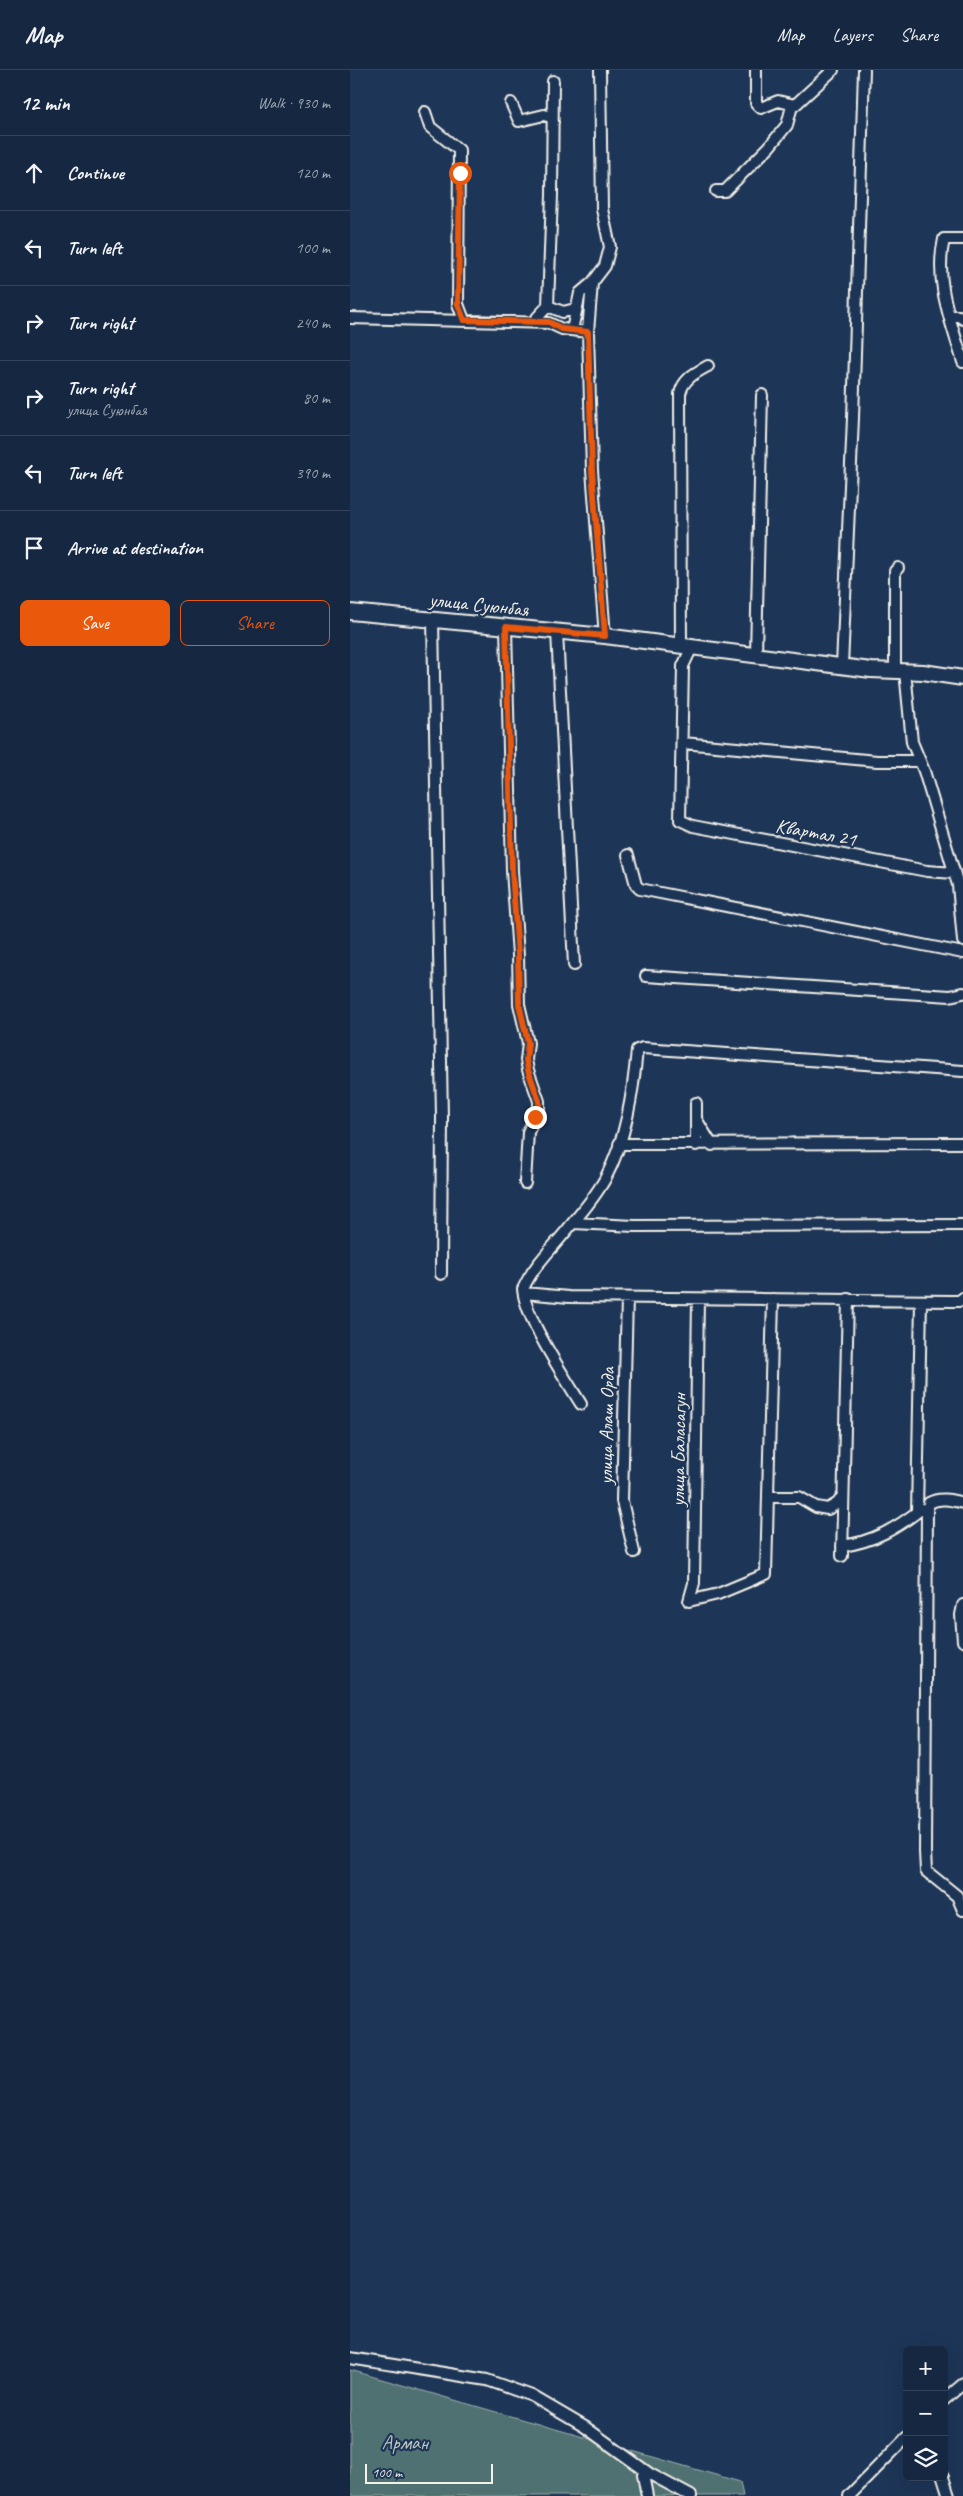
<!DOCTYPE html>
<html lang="en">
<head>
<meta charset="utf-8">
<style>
	:root { --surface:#162841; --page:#23344c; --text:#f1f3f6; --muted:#9ea6b1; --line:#35445a; --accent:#ea580c }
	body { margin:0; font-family:Caveat,sans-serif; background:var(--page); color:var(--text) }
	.controls { position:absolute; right:15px; bottom:15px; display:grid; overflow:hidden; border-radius:8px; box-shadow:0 5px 20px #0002 }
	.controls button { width:45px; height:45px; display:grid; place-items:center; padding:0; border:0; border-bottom:1px solid var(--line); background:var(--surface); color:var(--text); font:25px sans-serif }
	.scale { position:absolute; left:15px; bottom:12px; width:128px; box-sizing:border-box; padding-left:5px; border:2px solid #f4f1e8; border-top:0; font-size:14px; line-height:18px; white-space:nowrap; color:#f4f1e8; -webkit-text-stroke:4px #1d3557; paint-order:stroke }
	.stop { position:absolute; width:15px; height:15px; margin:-11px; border:4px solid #ea580c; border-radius:50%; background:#fff }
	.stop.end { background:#ea580c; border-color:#fff; box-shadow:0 1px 5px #0008 }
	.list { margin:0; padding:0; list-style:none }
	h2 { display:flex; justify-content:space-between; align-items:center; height:65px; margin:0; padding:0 20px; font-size:21px }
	h2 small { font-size:16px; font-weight:400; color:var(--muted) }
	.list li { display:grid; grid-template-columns:32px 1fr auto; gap:15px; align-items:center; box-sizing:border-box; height:75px; padding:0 20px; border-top:1px solid var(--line) }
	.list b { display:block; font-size:19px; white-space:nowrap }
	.list p { margin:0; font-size:16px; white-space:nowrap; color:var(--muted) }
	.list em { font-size:16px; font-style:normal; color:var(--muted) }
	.actions { display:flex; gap:10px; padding:15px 20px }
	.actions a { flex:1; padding:11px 0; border:1px solid var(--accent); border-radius:8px; text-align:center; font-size:18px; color:var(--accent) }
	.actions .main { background:var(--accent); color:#fff }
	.icon { flex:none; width:28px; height:28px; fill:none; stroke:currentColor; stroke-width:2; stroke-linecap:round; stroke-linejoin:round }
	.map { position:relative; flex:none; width:613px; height:2426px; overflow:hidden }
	header { display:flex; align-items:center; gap:30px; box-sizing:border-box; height:70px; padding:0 25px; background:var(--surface); border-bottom:1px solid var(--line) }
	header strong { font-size:24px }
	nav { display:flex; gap:28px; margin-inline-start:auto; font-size:18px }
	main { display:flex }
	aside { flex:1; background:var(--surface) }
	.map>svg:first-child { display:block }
</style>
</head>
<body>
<header>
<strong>Map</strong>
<nav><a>Map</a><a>Layers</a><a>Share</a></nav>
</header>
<main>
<aside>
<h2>12 min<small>Walk · 930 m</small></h2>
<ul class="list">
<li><svg class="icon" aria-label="ahead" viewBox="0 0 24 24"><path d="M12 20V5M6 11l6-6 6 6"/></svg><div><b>Continue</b></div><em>120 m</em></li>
<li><svg class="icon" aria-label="left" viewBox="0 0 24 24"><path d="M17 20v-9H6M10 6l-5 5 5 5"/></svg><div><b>Turn left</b></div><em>100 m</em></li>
<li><svg class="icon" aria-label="right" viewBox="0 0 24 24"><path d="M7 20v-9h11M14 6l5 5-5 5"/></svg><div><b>Turn right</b></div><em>240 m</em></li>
<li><svg class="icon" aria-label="right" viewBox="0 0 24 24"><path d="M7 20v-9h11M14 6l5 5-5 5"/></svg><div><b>Turn right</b><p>улица Суюнбая</p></div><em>80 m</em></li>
<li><svg class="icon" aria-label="left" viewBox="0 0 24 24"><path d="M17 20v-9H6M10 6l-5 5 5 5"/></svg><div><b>Turn left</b></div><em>390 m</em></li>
<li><svg class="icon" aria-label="arrive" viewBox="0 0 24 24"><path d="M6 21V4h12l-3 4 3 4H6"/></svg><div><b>Arrive at destination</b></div></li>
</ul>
<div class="actions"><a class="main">Save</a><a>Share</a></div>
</aside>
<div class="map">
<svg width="613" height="2426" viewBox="0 0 613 2426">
	<rect width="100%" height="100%" fill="#1d3557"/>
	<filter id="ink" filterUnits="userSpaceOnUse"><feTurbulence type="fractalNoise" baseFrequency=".02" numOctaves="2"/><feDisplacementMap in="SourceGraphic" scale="10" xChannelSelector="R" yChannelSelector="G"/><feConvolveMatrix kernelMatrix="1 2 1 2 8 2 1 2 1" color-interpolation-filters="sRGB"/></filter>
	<g filter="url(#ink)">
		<path fill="#507171" stroke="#a2b1ac" d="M 0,2300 L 390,2412 L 393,2426 L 0,2426 Z"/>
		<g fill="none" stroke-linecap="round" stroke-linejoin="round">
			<defs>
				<path id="street" d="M 250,0 L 252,139 L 260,177 L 255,196 L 242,213 L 238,262 L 242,400 L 255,566
					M 406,0 L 406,33 L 411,38 L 428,31 L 445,35 L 483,0
					M 161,33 L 169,51 L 194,45 L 201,47 L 203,52
					M 75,42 L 80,57 L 109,80 L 108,234 L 114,250
					M 366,121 L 375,121 L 419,77 L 437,55 L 442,36
					M 613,169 L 594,169 C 584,212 601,251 613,292
					M 198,236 L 213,242 L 225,239
					M 599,246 L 609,246 L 613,249
					M 0,248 L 199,253 L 212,259 L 238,262
					M 183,252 L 198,236 L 202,125 L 203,11
					M 222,260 L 230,223 L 242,213
					M 83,549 L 92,1047 L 91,1204
					M 156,557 L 162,801 L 168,885 L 169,934 L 178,973 L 176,990 L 178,1000 L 189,1031 L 189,1040 L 178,1062 L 175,1113
					M 207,562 L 224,895
					M 331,574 L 330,324 C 333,309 345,303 358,296
					M 342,577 L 333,596 L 330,750 L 343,756 L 577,801 L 604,803
					M 406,584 L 412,325
					M 492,596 L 503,348 L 514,0
					M 545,601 L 545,501 L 548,498
					M 555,601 L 562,672 L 574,701 L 608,815 L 613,871
					M 333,673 L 527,691 L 569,691
					M 278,785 L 286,815 L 290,819 L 613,883
					M 296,906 L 600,926 L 613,923
					M 346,1033 L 346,1075
					M 346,1049 L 362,1075
					M 269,1074 L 613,1073
					M 223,1153 L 285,1156 L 613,1155
					M 174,1223 L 219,1227 L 602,1231 L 609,1231 L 613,1228
					M 277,1228 L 272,1431 L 284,1482
					M 231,1334 C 215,1308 175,1248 173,1219 C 184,1194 205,1176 221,1155 C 233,1141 246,1125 255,1109 C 276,1070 283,1023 287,980 L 293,978 L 613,1001
					M 418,1427 L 449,1427 L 466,1437 L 478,1439 L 488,1433 L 493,1425
					M 613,1433 C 601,1430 590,1427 579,1433 L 577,1440 L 575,1782 L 576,1801 L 607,1826 L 613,1840
					M 567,1442 L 571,1231
					M 492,1476 C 523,1472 547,1458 571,1439
					M 492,1486 L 498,1229
					M 339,1531 L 368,1524 L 416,1504 L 423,1229
					M 339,1531 L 344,1513 L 348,1229
					M 613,1535 L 611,1545 L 613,1571
					M 0,2288 L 137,2310 L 182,2326 L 235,2357 L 300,2404 L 341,2426
					M 594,2330 L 613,2314
					M 296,2401 L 293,2405 L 297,2426
					M 593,2407 L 599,2426
					M 499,2426 L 557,2367"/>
				<path id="secondary" d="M 0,542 L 255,566 L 521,600 L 573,602 L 613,608"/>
			</defs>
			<use href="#street" stroke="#f4f1e8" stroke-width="14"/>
			<use href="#secondary" stroke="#f4f1e8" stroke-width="18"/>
			<use href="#street" stroke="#1d3557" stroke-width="10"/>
			<use href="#secondary" stroke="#1d3557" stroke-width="14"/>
		</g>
	</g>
	<g fill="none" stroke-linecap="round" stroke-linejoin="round" filter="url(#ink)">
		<path stroke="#ea580c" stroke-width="6" d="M 110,103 L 108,234 L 114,250 L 199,252 L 212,259 L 238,262 L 242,400 L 255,566 L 156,557 L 162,801 L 168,885 L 169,934 L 178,973 L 176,990 L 178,1000 L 189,1031 L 189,1040 L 185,1047"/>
	</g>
	<g text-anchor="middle" stroke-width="4.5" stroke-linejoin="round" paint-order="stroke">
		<g font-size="20" fill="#f4f1e8" stroke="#1d3557">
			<text transform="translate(129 534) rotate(6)" y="7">улица Суюнбая</text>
			<text transform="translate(466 762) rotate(10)" y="7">Квартал 21</text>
			<text transform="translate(256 1356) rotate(-89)" y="7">улица Алаш Орда</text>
			<text transform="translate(328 1380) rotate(-89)" y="7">улица Баласагун</text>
		</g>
		<g font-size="20" fill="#bbc4be" stroke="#1d3557">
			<text x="55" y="2379">Арман</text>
		</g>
	</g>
</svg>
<div class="controls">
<button>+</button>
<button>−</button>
<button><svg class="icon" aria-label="layers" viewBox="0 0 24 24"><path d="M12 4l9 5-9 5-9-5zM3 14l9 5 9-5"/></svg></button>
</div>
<div class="scale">100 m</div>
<div class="stop" style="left:110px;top:103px"></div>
<div class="stop end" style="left:185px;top:1047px"></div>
</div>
</main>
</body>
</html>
